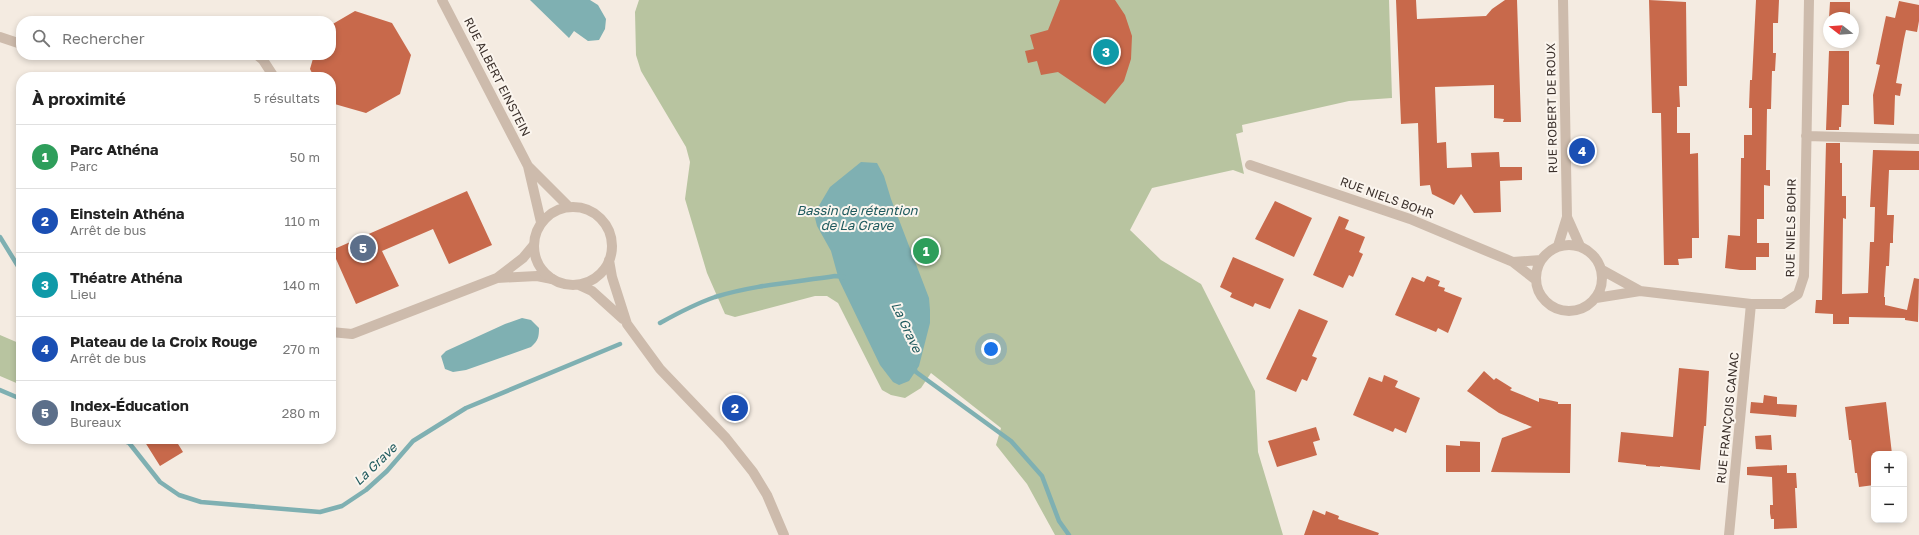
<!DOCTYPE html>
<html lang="fr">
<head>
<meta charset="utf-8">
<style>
	:root { --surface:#fff; --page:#f6f6f6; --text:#222; --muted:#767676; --line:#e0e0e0; --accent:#7c3aed }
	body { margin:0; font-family:"Golos Text",sans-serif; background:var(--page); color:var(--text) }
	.controls { position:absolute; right:12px; bottom:12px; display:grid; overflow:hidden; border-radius:8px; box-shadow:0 2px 6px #0003 }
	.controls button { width:36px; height:36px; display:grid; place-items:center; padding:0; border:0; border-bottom:1px solid var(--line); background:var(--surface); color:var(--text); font:20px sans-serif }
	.compass { position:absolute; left:1823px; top:12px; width:36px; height:36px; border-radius:50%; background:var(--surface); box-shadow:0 2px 6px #0003; rotate:287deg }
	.you { position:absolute; left:991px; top:349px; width:14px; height:14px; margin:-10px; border:3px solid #fff; border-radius:50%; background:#1a73e8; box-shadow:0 0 0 6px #1a73e833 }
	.badge { display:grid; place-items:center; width:26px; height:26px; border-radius:50%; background:var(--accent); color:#fff; font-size:13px; font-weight:700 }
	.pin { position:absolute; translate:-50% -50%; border:2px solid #fff; box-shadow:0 1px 4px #0006 }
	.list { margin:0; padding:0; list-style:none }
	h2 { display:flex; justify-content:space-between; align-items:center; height:52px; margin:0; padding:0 16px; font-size:17px }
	h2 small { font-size:13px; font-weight:400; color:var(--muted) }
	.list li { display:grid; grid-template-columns:26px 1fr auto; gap:12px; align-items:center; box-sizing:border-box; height:64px; padding:0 16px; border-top:1px solid var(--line) }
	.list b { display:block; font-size:15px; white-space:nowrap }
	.list p { margin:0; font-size:13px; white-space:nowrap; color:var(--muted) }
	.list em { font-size:13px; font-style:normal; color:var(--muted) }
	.icon { flex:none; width:22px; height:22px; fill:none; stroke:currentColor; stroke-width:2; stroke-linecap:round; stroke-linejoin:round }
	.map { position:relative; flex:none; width:1919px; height:535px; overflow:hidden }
	.search { position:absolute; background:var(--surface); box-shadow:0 2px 6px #0003; left:16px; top:16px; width:320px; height:44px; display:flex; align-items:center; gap:10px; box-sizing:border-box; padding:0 14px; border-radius:16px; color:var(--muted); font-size:15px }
	.panel { position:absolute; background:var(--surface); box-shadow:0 2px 6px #0003; left:16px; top:72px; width:320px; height:372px; border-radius:16px }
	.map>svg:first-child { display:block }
</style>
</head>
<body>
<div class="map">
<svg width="1919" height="535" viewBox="0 0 1919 535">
	<rect width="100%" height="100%" fill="#f4ebe1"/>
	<path fill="#b8c4a0" d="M 639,0 L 1389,0 L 1392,98 L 1349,101 L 1242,125 L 1243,132 L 1236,134 L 1244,174 L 1233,170 L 1152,188 L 1130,230 L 1161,260 L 1201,284 L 1255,391 L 1258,452 L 1283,535 L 1055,535 L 1027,484 L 996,445 L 1001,428 L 931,373 L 921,388 L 905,398 L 891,395 L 882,390 L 838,303 L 827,296 L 815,296 L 735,317 L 725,314 L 707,273 L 685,199 L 690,162 L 686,147 L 641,71 L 636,55 L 635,12 Z
		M 0,335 L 21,344 L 21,385 L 0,376 Z"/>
	<path fill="#7fb0b2" d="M 530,0 L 590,0 L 598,5 L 606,19 L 605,29 L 599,40 L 588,41 L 574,31 L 569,38 Z
		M 861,162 L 877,163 L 884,176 L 891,199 L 929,298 L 930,310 L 930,323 L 919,366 L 909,381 L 899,385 L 893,382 L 880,365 L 839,280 L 831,251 L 817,226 L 814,214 L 830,187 Z
		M 522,318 L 531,320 L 539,328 C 539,337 538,341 531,347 L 466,370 L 453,372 L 445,369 L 441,356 L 446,351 L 505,324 Z"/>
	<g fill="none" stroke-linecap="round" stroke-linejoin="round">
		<path stroke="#7fb0b2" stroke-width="4.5" d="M 0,237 L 21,271
			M 660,323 C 678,313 695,304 715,297 C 753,285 796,282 835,276 L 844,277
			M 914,368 L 916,372 L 1011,441 L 1042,476 L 1059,521 L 1069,535
			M 0,390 L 21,399
			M 119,439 L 129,443
			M 126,439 L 160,482 L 179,495 L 201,502 L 320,512 L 342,506 L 366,490 L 387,471 L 413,441 L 466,408 L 620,344"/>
	</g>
	<path fill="#c8694b" d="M 1060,0 L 1115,0 L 1125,15 L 1132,36 L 1131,59 L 1124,81 L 1105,104 L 1058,72 L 1041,75 L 1037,61 L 1028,63 L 1025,51 L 1034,49 L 1030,35 L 1048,30 Z
		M 1396,0 L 1416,0 L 1417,19 L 1486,16 L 1492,9 L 1505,0 L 1517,0 L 1521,122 L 1503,122 L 1504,119 L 1494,118 L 1494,85 L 1435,87 L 1437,143 L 1446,142 L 1447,168 L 1472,167 L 1471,153 L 1499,152 L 1500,167 L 1522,167 L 1522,180 L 1500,181 L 1501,212 L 1474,213 L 1461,194 L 1454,205 L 1432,194 L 1430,185 L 1420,186 L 1418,123 L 1401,124 Z
		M 1649,0 L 1686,2 L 1687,86 L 1679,86 L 1680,107 L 1677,107 L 1677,133 L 1690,133 L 1690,154 L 1698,153 L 1699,238 L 1692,238 L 1692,258 L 1678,259 L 1679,265 L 1664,265 L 1661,113 L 1652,113 Z
		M 1756,0 L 1779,0 L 1778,23 L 1773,23 L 1773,53 L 1776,53 L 1775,71 L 1772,71 L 1771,109 L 1767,109 L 1766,170 L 1770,170 L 1770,186 L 1764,185 L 1764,219 L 1757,219 L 1757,243 L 1769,243 L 1769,257 L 1756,257 L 1756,270 L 1740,270 L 1725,268 L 1728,235 L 1740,236 L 1741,158 L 1744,158 L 1744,135 L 1752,135 L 1752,108 L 1749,108 L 1750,80 L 1752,80 Z
		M 1899,1 L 1919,5 L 1919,21 L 1917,32 L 1906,30 L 1904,39 L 1896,83 L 1902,84 L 1900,96 L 1895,95 L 1894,125 L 1874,124 L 1873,95 L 1880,65 L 1876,64 L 1882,35 L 1886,16 L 1895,18 Z
		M 1830,2 L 1850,2 L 1850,18 L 1829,18 Z
		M 355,11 L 392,23 L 411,55 L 400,94 L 366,113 L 331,103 L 331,77 L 314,77 L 310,69 L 314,55 L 331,55 L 331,25 Z
		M 1829,51 L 1849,51 L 1849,105 L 1842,105 L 1841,127 L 1839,127 L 1839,130 L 1826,130 Z
		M 1826,143 L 1840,143 L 1840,163 L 1842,163 L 1842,196 L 1846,196 L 1846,219 L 1843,218 L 1842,294 L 1868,293 L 1870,242 L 1874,242 L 1875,207 L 1870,207 L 1873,150 L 1919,151 L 1919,170 L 1889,170 L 1887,215 L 1894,215 L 1893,236 L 1893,243 L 1890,243 L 1889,266 L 1886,266 L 1884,297 L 1885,297 L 1885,305 L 1907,310 L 1914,278 L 1919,279 L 1918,322 L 1905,320 L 1905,318 L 1849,317 L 1849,324 L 1833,324 L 1833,314 L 1815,313 L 1816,300 L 1822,300 Z
		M 467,191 L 492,245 L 449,264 L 433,229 L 382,251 L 399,286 L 356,304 L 332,250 Z
		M 1275,201 L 1312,218 L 1294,257 L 1255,239 Z
		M 1339,216 L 1349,220 L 1345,229 L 1365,237 L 1359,252 L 1363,254 L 1353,277 L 1349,275 L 1343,288 L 1313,275 Z
		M 1233,257 L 1284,279 L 1270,309 L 1255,303 L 1253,307 L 1230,297 L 1232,293 L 1220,287 Z
		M 1427,276 L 1440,281 L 1438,286 L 1445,288 L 1444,291 L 1462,298 L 1448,333 L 1438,328 L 1436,332 L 1395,315 L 1412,277 L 1424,282 Z
		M 1299,309 L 1328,321 L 1312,356 L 1317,358 L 1307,381 L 1302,379 L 1296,392 L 1266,379 Z
		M 1679,368 L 1709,371 L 1706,426 L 1704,426 L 1700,470 L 1660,466 L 1660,467 L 1646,466 L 1646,465 L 1618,462 L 1621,432 L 1673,437 Z
		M 1484,371 L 1494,380 L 1496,378 L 1512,388 L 1510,390 L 1539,402 L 1539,398 L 1558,402 L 1558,404 L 1571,404 L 1570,473 L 1491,472 L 1502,438 L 1532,427 L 1499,413 L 1467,391 Z
		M 1384,375 L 1398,381 L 1395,387 L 1420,398 L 1406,433 L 1395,428 L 1393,432 L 1353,415 L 1369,377 L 1382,382 Z
		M 1764,395 L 1777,397 L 1777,404 L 1797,405 L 1796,417 L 1750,413 L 1751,402 L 1763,403 Z
		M 1886,402 L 1892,454 L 1874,454 L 1874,485 L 1859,487 L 1857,473 L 1855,473 L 1851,440 L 1849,440 L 1845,407 Z
		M 1316,427 L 1320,440 L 1313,442 L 1317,455 L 1277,467 L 1268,441 Z
		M 1771,435 L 1772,450 L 1756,449 L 1755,436 Z
		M 143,439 L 175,439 L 183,452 L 160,466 Z
		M 1460,441 L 1480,442 L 1480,472 L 1446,472 L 1446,445 L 1460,446 Z
		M 1787,465 L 1787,473 L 1796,473 L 1797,488 L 1795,488 L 1797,528 L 1774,529 L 1774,519 L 1771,519 L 1770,513 L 1770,505 L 1773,505 L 1772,477 L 1747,475 L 1747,467 Z
		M 1313,510 L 1325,515 L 1326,511 L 1339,516 L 1338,519 L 1379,533 L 1378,535 L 1304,535 Z"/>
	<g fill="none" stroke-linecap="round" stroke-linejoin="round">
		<path stroke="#cdbbac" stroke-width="10" d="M 0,37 L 21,44
			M 257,55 L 263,60 L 274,77
			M 1806,136 L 1919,139
			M 1250,165 L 1410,219 L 1513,262 L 1536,280
			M 1567,217 L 1580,246
			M1536 278a33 33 0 1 1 66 0a33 33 0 1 1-66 0Z
			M 1558,246 L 1567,217 L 1563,0
			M 1513,262 L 1541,260
			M 1602,270 L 1640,291
			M 497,278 L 537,276 L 552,279
			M 1596,298 L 1640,291 L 1751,304 L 1783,304 L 1798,294 L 1804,276 L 1809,0
			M 331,332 L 352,334 L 497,278 L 523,258 L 533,246
			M 1729,535 L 1751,304"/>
		<path stroke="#cdbbac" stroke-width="10" d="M 442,0 L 528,166 L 541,222
			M 528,166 L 568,206
			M534 246a39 39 0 1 1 78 0a39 39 0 1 1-78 0Z
			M 609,260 L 612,277 L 627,324 L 660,369 L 726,438 L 753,472 L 767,495 L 784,535
			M 579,285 L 592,291 L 623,319"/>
	</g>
	<g text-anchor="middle" stroke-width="4" stroke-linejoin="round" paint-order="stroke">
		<g font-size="12" fill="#3b302b" stroke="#fbf5ee">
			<text transform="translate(497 77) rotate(63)" y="4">RUE ALBERT EINSTEIN</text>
			<text transform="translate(1552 108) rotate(-91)" y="4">RUE ROBERT DE ROUX</text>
			<text transform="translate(1387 198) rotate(20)" y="4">RUE NIELS BOHR</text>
			<text transform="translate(1791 228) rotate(-89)" y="4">RUE NIELS BOHR</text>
			<text transform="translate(1728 418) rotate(-84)" y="4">RUE FRANÇOIS CANAC</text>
		</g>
		<g font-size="13" font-style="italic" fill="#1f5a5e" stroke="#fbf5ee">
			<text x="857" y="215">Bassin de rétention<tspan x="857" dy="15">de La Grave</tspan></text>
			<text transform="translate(907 327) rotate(65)" y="5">La Grave</text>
			<text transform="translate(375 464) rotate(-44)" y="5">La Grave</text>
		</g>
	</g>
</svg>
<div class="controls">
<button>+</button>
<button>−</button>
</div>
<svg class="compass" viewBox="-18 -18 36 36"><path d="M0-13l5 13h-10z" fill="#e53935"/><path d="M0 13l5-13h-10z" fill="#767676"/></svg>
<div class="you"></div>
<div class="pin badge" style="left:926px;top:251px;background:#2e9e5b">1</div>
<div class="pin badge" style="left:735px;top:408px;background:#1a4fb4">2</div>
<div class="pin badge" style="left:1106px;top:52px;background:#0f9aa8">3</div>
<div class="pin badge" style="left:1582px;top:151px;background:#1a4fb4">4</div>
<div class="pin badge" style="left:363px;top:248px;background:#5c6f8a">5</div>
<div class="search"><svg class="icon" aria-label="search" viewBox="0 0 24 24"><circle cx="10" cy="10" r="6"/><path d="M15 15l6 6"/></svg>Rechercher</div>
<section class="panel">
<h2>À proximité<small>5 résultats</small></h2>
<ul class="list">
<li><span class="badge" style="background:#2e9e5b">1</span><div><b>Parc Athéna</b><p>Parc</p></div><em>50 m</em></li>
<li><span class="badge" style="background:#1a4fb4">2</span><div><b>Einstein Athéna</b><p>Arrêt de bus</p></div><em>110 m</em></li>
<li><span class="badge" style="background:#0f9aa8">3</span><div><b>Théatre Athéna</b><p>Lieu</p></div><em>140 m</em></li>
<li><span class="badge" style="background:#1a4fb4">4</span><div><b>Plateau de la Croix Rouge</b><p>Arrêt de bus</p></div><em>270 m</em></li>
<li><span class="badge" style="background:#5c6f8a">5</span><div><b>Index-Éducation</b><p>Bureaux</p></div><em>280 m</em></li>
</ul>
</section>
</div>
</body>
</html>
